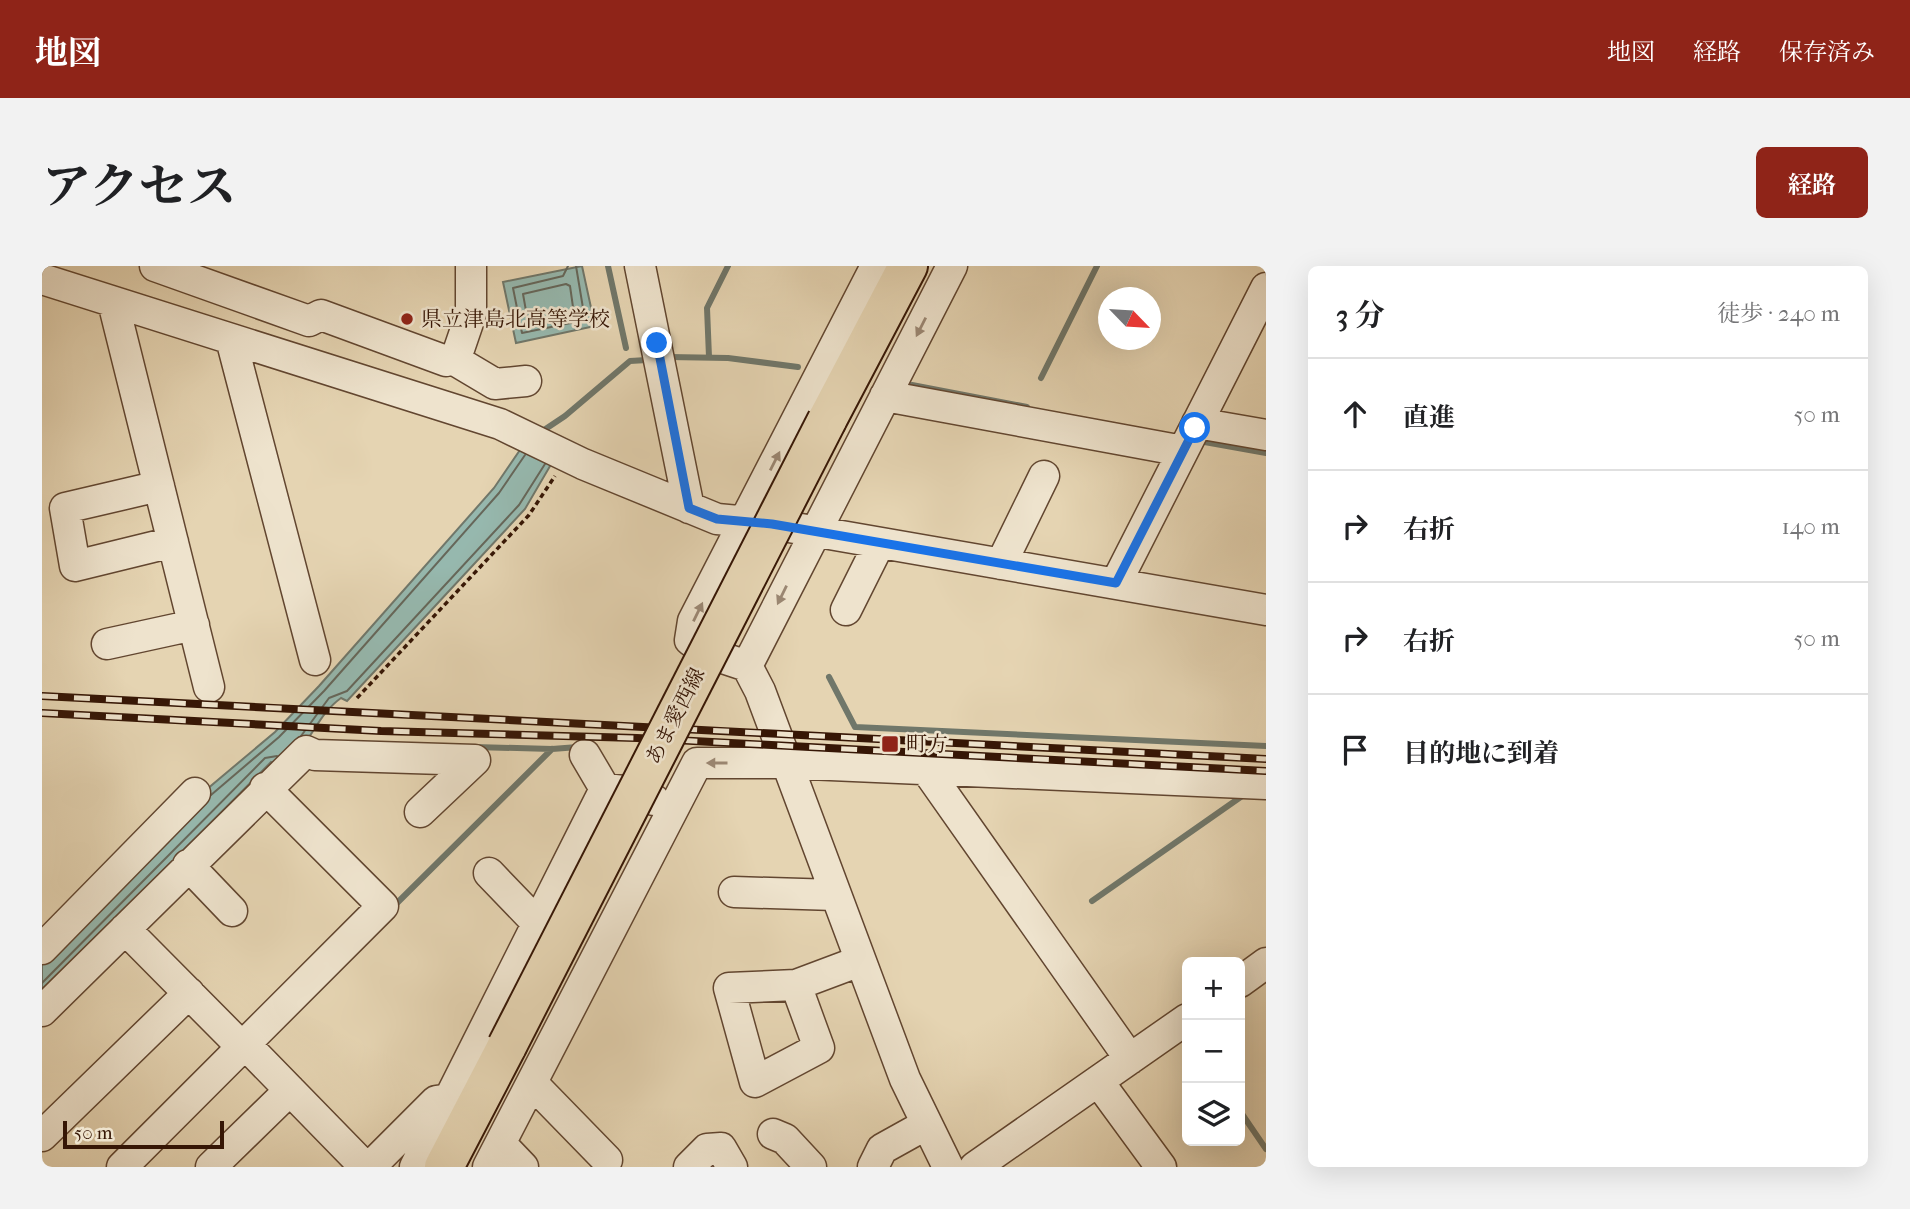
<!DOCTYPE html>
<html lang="ja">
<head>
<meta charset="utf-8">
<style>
	:root { --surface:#fff; --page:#f2f2f2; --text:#202124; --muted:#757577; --line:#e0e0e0; --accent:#8f2418 }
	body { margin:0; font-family:"IM FELL French Canon","Noto Serif JP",serif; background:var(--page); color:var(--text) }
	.controls { position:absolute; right:21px; bottom:21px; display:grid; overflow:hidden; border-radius:10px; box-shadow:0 7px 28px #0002 }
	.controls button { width:63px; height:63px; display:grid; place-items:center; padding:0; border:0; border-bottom:2px solid var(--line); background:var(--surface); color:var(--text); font:35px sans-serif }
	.compass { position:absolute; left:1056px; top:21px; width:63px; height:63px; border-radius:50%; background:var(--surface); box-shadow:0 7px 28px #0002; rotate:115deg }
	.scale { position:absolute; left:21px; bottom:18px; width:161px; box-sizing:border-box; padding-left:7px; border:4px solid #361605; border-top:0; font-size:19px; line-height:24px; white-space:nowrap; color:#361605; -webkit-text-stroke:5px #eee3cd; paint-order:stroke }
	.stop { position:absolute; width:21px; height:21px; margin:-16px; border:5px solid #1a73e8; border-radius:50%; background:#fff }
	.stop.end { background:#1a73e8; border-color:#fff; box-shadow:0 2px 7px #0008 }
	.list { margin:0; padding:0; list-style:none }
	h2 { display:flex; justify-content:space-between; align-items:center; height:91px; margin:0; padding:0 28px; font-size:30px }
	h2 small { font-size:23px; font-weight:400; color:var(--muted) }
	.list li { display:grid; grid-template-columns:46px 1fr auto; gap:21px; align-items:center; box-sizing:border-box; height:112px; padding:0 28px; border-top:2px solid var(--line) }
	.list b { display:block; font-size:26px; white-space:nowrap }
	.list em { font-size:23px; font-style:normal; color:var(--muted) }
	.icon { flex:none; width:38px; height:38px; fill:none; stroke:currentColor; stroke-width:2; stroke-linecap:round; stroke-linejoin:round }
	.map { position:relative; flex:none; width:1224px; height:901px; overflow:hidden; border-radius:10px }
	header { display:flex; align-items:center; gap:42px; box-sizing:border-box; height:98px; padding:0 35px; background:var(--accent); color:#fff }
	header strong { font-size:33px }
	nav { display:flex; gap:38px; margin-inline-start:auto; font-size:24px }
	.intro { display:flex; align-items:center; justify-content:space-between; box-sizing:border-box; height:168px; padding:0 42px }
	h1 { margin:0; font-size:49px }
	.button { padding:18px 32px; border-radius:10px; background:var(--accent); color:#fff; font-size:24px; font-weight:700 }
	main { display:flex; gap:42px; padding:0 42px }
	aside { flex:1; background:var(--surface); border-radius:10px; box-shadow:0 7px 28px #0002 }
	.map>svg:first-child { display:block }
</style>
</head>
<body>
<header>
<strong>地図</strong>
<nav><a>地図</a><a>経路</a><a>保存済み</a></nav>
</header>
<div class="intro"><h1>アクセス</h1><a class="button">経路</a></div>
<main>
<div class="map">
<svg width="1224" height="901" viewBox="0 0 1224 901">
	<rect width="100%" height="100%" fill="#e5d4b2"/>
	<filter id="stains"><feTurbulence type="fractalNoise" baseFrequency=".00286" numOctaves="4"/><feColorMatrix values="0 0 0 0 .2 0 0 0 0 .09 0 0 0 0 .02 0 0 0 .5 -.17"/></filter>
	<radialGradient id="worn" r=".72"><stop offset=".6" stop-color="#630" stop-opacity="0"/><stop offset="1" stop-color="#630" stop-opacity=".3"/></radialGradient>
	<path fill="#96b8ae" stroke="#70776a" stroke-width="2" d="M 540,0 L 553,60 L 474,77 L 461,16 Z
		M 480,181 L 511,195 L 483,243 L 305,435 L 299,432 C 282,444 274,462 263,477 C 257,486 244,493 236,499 L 229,496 L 0,727 L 0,687 L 158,529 L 233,466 L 277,420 L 452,222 Z"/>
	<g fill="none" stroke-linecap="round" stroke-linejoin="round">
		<path stroke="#66675a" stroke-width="2" d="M 526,0 L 521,10 L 471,22 L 480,67 L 543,54 L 534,0
			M 524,18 L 528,20 L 532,48 L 486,56 L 481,28 Z
			M 259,470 L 287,432 L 305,425 L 477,239 L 503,198
			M 169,529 L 237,471 L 282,425 L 457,227 L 483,189
			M 0,717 L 223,492 L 235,490"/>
		<path stroke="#70776a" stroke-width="6" d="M 566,0 L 584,82
			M 627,91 L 686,92 L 756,101
			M 667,91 L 665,42 L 686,0
			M 999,112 L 1055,0
			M 870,119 L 985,141
			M 496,168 L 523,150 L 588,95 L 605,94
			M 1157,175 L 1224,187
			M 787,411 L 813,461 L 1224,480
			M 432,481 L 510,483 L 536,481
			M 1050,635 L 1203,528
			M 350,642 L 510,483
			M 1198,845 L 1224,883"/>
		<defs>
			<path id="minor" d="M 113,0 L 267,55 L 279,49 L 404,95 L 411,93 L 453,118 L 484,115
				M 598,0 L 647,242
				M 834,0 L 651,355 L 648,374 L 666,387 L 705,400 L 718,425 L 863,813 L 906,901
				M 0,13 L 458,158 L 541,198 L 675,253 L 730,258 L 1224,344
				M 71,36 L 167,421
				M 189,73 L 273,394
				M 413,95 L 429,48 L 429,0
				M 843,130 L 1141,185
				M 1155,157 L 1224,169
				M 117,220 L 23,242 L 33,300 L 131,276
				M 959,298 L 1002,210
				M 1074,317 L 1224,22
				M 804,344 L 837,278
				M 65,378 L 152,359
				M 705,400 L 910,0
				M 543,489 L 563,523
				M 884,503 L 1088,793
				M 146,599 L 190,645
				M 447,607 L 496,658
				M 692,626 L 793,629
				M 83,663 L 200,781
				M 0,683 L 153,527
				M 1198,716 L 1224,697
				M 754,719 L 777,782 L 713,816 L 687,722 L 754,719 L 818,695
				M 0,745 L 264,485 L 273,489 L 433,494 L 378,546
				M 203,778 L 323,901
				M 1056,815 L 1119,901
				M 490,817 L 565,894
				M 731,868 L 743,873 L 769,901
				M 0,870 L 147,727
				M 459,878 L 481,901
				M 80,901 L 341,640 L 223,522
				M 169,901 L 248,824
				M 328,901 L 394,835 L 401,834
				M 373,901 L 563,523 L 601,527 L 612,534
				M 446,901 L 655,497 L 743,497 L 1224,518
				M 647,901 L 665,883 L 679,882 L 690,901
				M 831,901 L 840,883 L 885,858
				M 933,901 L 1145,753"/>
			<path id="major" d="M 785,154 L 866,0
				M 402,901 L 465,780"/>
		</defs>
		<use href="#minor" stroke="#624630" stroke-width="33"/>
		<use href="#major" stroke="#361605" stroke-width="42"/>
		<path stroke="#361605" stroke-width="3.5" stroke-dasharray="5 3.5" stroke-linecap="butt" d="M 315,432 L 487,249 L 513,210"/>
		<use href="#minor" stroke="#eee3cd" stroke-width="30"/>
		<use href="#major" stroke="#e5d4b2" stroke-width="38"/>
		<defs>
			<path id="rail" d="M 0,430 L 1224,493
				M 0,447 L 339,465 L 595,472 L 1224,505"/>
		</defs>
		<use href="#rail" stroke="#361605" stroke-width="8"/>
		<use href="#rail" stroke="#eee3cd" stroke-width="5" stroke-dasharray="16" stroke-linecap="butt"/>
		<defs>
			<path id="major-bridge" d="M 465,780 L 785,154"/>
		</defs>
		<use href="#major-bridge" stroke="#361605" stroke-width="42" stroke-linecap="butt"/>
		<use href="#major-bridge" stroke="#e5d4b2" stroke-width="38"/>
	</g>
	<defs><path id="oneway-solid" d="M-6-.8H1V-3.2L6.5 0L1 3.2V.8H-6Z" transform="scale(1.75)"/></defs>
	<g fill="#9b8773">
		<use href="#oneway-solid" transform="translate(879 61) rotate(117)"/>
		<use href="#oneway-solid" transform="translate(733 195) rotate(-63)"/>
		<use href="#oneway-solid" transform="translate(740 329) rotate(116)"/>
		<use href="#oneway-solid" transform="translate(656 346) rotate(-64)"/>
		<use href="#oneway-solid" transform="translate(675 497) rotate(-180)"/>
	</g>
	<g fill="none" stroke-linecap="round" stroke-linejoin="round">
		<path stroke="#1a73e8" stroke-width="9" d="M 615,77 L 647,242 L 675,253 L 730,258 L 1074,317 L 1153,162"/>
	</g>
	<g fill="#8f2418" stroke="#eee3cd" stroke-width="2.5">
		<circle cx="365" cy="53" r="7"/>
		<rect x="839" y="469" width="18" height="18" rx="3.5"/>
	</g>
	<g text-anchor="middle" stroke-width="5" stroke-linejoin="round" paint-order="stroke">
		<g font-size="21" fill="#361605" stroke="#eee3cd" text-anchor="start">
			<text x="379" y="60">県立津島北高等学校</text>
			<text x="864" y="485">町方</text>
		</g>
		<g font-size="21" fill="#361605" stroke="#eee3cd">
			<text transform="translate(633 450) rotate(-63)" y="7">あま愛西線</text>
		</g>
	</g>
	<rect width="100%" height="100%" filter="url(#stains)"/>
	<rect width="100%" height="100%" fill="url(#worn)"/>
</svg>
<div class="controls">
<button>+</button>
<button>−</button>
<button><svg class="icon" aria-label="layers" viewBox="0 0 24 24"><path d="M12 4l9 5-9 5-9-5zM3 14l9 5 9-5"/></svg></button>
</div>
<svg class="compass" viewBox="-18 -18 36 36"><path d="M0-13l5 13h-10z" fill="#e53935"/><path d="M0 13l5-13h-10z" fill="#757577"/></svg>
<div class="scale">50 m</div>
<div class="stop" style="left:1153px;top:162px"></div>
<div class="stop end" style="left:615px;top:77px"></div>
</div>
<aside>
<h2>3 分<small>徒歩 · 240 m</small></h2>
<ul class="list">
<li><svg class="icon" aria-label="ahead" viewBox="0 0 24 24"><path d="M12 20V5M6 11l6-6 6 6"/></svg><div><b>直進</b></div><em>50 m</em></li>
<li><svg class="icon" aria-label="right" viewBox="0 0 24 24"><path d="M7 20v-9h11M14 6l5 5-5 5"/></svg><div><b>右折</b></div><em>140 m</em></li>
<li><svg class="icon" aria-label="right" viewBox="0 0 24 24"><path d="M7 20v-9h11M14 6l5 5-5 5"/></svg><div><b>右折</b></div><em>50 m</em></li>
<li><svg class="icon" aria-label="arrive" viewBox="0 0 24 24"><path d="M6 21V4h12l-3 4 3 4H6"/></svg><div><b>目的地に到着</b></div></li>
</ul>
</aside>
</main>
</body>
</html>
